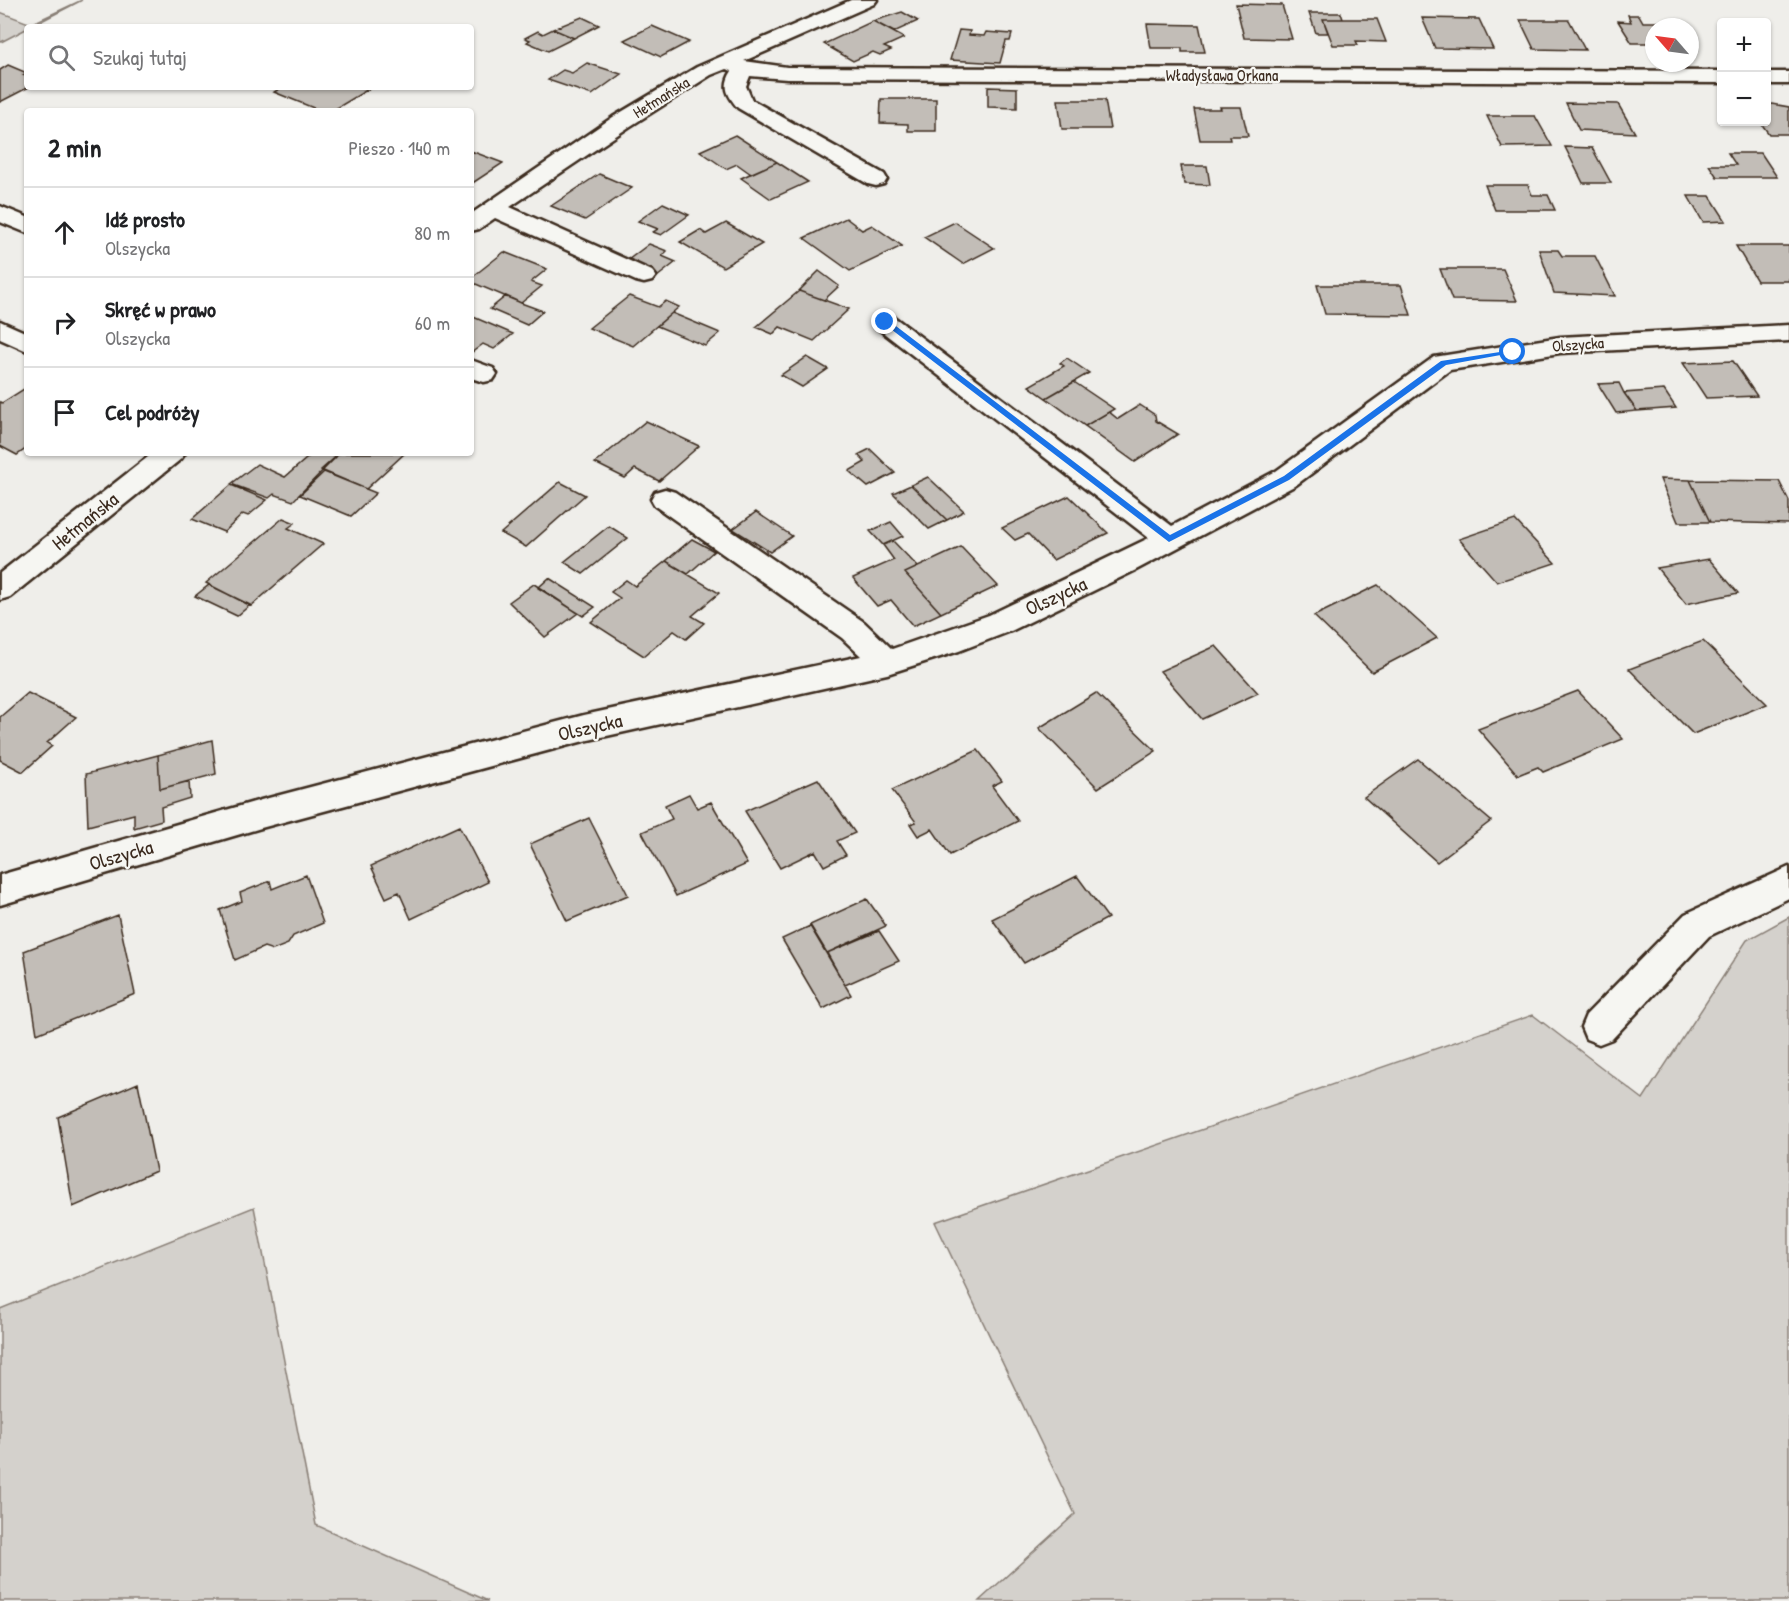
<!DOCTYPE html>
<html lang="pl">
<head>
<meta charset="utf-8">
<style>
	:root { --surface:#fff; --page:#f2f2f2; --text:#202124; --muted:#757577; --line:#e0e0e0 }
	body { margin:0; font-family:"Patrick Hand",sans-serif; background:var(--page); color:var(--text) }
	.controls { position:absolute; right:18px; top:18px; display:grid; overflow:hidden; border-radius:6px; box-shadow:0 2px 4px #0004 }
	.controls button { width:54px; height:54px; display:grid; place-items:center; padding:0; border:0; border-bottom:2px solid var(--line); background:var(--surface); color:var(--text); font:30px sans-serif }
	.compass { position:absolute; left:1645px; top:18px; width:54px; height:54px; border-radius:50%; background:var(--surface); box-shadow:0 2px 4px #0004; rotate:298deg }
	.stop { position:absolute; width:18px; height:18px; margin:-14px; border:4px solid #1a73e8; border-radius:50%; background:#fff }
	.stop.end { background:#1a73e8; border-color:#fff; box-shadow:0 2px 6px #0008 }
	.list { margin:0; padding:0; list-style:none }
	h2 { display:flex; justify-content:space-between; align-items:center; height:78px; margin:0; padding:0 24px; font-size:26px }
	h2 small { font-size:20px; font-weight:400; color:var(--muted) }
	.list li { display:grid; grid-template-columns:39px 1fr auto; gap:18px; align-items:center; box-sizing:border-box; height:90px; padding:0 24px; border-top:2px solid var(--line) }
	.list b { display:block; font-size:22px; white-space:nowrap }
	.list p { margin:0; font-size:20px; white-space:nowrap; color:var(--muted) }
	.list em { font-size:20px; font-style:normal; color:var(--muted) }
	.icon { flex:none; width:33px; height:33px; fill:none; stroke:currentColor; stroke-width:2; stroke-linecap:round; stroke-linejoin:round }
	.map { position:relative; flex:none; width:1789px; height:1601px; overflow:hidden }
	.search { position:absolute; background:var(--surface); box-shadow:0 2px 4px #0004; left:24px; top:24px; width:450px; height:66px; display:flex; align-items:center; gap:15px; box-sizing:border-box; padding:0 21px; border-radius:6px; color:var(--muted); font-size:22px }
	.panel { position:absolute; background:var(--surface); box-shadow:0 2px 4px #0004; left:24px; top:108px; width:450px; height:348px; border-radius:6px }
	.map>svg:first-child { display:block }
</style>
</head>
<body>
<div class="map">
<svg width="1789" height="1601" viewBox="0 0 1789 1601">
	<rect width="100%" height="100%" fill="#efeeea"/>
	<filter id="ink" filterUnits="userSpaceOnUse"><feTurbulence type="fractalNoise" baseFrequency=".0167" numOctaves="2"/><feDisplacementMap in="SourceGraphic" scale="12" xChannelSelector="R" yChannelSelector="G"/><feConvolveMatrix kernelMatrix="1 2 1 2 8 2 1 2 1" color-interpolation-filters="sRGB"/></filter>
	<g filter="url(#ink)">
		<path fill="#d4d1cc" stroke="#887e75" stroke-width="1.5" d="M 82,0 L 1,42 L 0,41 L 0,12 L 31,24 Z
			M 1789,917 L 1789,1601 L 979,1601 L 1075,1514 L 935,1222 L 1533,1015 L 1643,1099 L 1747,940 Z
			M 254,1207 L 316,1525 L 488,1601 L 0,1601 L 0,1309 Z"/>
		<path fill="#c2bdb7" stroke="#3b2a1e" stroke-width="1.5" d="M 1236,4 L 1282,5 L 1292,39 L 1244,38 Z
			M 902,12 L 918,21 L 894,32 L 873,21 Z
			M 1309,13 L 1341,13 L 1343,19 L 1323,19 L 1328,33 L 1316,33 Z
			M 1628,15 L 1639,15 L 1643,22 L 1667,22 L 1670,27 L 1654,27 L 1654,43 L 1632,43 L 1618,21 L 1631,22 Z
			M 582,17 L 599,25 L 574,38 L 553,29 Z
			M 1422,18 L 1479,19 L 1493,49 L 1435,48 Z
			M 1323,19 L 1377,19 L 1386,42 L 1356,41 L 1358,45 L 1333,45 Z
			M 1520,20 L 1569,20 L 1585,50 L 1534,49 Z
			M 873,21 L 904,38 L 884,47 L 891,50 L 880,55 L 873,52 L 853,61 L 824,44 Z
			M 1147,24 L 1199,25 L 1205,52 L 1182,52 L 1182,48 L 1151,48 Z
			M 652,26 L 689,42 L 661,57 L 624,40 Z
			M 553,29 L 574,38 L 548,51 L 527,42 L 530,40 L 525,38 L 538,31 L 543,34 Z
			M 959,30 L 970,31 L 969,35 L 984,36 L 986,32 L 1012,34 L 1010,41 L 1006,41 L 1000,63 L 950,60 Z
			M 587,63 L 621,74 L 592,95 L 548,80 L 563,70 L 572,73 Z
			M 8,65 L 27,73 L 23,75 L 27,77 L 27,87 L 29,87 L 0,102 L 0,70 Z
			M 282,87 L 372,87 L 332,111 L 321,111 L 274,92 Z
			M 988,87 L 1017,88 L 1017,108 L 988,107 Z
			M 881,99 L 936,99 L 936,131 L 908,131 L 908,124 L 880,123 Z
			M 1058,100 L 1105,100 L 1110,129 L 1062,129 Z
			M 1566,103 L 1618,104 L 1635,133 L 1579,130 Z
			M 1766,103 L 1789,107 L 1789,134 L 1769,134 L 1760,122 L 1766,122 Z
			M 1220,107 L 1241,107 L 1248,136 L 1229,136 L 1230,140 L 1200,140 L 1194,109 L 1221,109 Z
			M 1487,116 L 1535,116 L 1552,146 L 1502,147 Z
			M 735,135 L 777,162 L 751,174 L 737,164 L 726,169 L 700,151 Z
			M 1565,147 L 1592,148 L 1611,183 L 1583,183 Z
			M 471,151 L 503,163 L 471,184 Z
			M 1728,153 L 1761,153 L 1777,177 L 1717,177 L 1709,165 L 1736,165 Z
			M 777,162 L 808,182 L 771,199 L 741,178 Z
			M 1181,166 L 1207,166 L 1210,185 L 1184,184 Z
			M 599,174 L 632,188 L 585,220 L 551,206 Z
			M 1485,185 L 1528,185 L 1532,195 L 1548,195 L 1555,210 L 1495,210 Z
			M 1688,196 L 1710,196 L 1726,221 L 1703,222 Z
			M 663,203 L 689,215 L 661,235 L 653,232 L 658,229 L 638,221 Z
			M 846,218 L 862,230 L 872,225 L 902,246 L 850,271 L 804,238 Z
			M 955,222 L 994,248 L 963,264 L 924,237 Z
			M 726,223 L 762,244 L 723,267 L 680,242 L 700,230 L 706,234 Z
			M 649,244 L 667,251 L 662,256 L 676,262 L 657,277 L 624,263 Z
			M 1736,246 L 1789,246 L 1789,281 L 1757,281 Z
			M 1539,250 L 1558,250 L 1562,256 L 1595,256 L 1615,296 L 1554,293 Z
			M 504,252 L 547,269 L 531,282 L 542,286 L 521,303 L 471,282 L 471,278 Z
			M 1440,269 L 1503,269 L 1517,301 L 1452,300 Z
			M 819,271 L 839,286 L 824,300 L 799,291 Z
			M 1317,285 L 1401,285 L 1411,315 L 1325,314 Z
			M 799,291 L 849,309 L 814,341 L 780,327 L 773,334 L 756,327 Z
			M 506,296 L 521,303 L 543,311 L 527,325 L 490,309 Z
			M 629,296 L 658,307 L 666,301 L 679,307 L 633,346 L 589,328 Z
			M 672,313 L 720,333 L 705,346 L 657,326 Z
			M 471,316 L 513,334 L 494,349 L 483,344 L 471,353 Z
			M 807,357 L 828,369 L 802,387 L 781,375 Z
			M 1067,358 L 1089,373 L 1046,398 L 1029,386 L 1064,366 L 1060,363 Z
			M 1733,361 L 1757,396 L 1706,398 L 1683,363 Z
			M 1074,382 L 1114,409 L 1085,426 L 1046,398 Z
			M 1619,383 L 1624,393 L 1637,411 L 1616,413 L 1598,384 Z
			M 27,387 L 27,448 L 17,455 L 0,446 L 0,402 L 2,403 Z
			M 1664,390 L 1676,408 L 1637,411 L 1624,393 Z
			M 1140,405 L 1155,415 L 1156,421 L 1178,434 L 1135,462 L 1085,426 L 1109,412 L 1118,419 Z
			M 646,421 L 699,446 L 659,481 L 635,469 L 625,478 L 595,463 Z
			M 870,449 L 895,473 L 868,487 L 849,471 L 865,462 L 858,455 Z
			M 313,453 L 327,453 L 336,457 L 293,501 L 274,494 L 269,498 L 231,484 L 257,464 L 285,477 Z
			M 340,453 L 405,453 L 366,489 L 321,470 Z
			M 324,472 L 366,489 L 376,493 L 351,516 L 300,495 Z
			M 928,477 L 964,511 L 947,520 L 911,485 Z
			M 1660,479 L 1690,480 L 1710,522 L 1678,522 Z
			M 1690,480 L 1779,481 L 1789,501 L 1789,524 L 1710,522 Z
			M 560,482 L 585,495 L 526,547 L 501,533 Z
			M 231,485 L 267,500 L 248,516 L 243,514 L 224,532 L 192,519 Z
			M 911,485 L 947,520 L 929,529 L 893,493 Z
			M 1069,496 L 1108,533 L 1053,560 L 1028,534 L 1015,540 L 1002,528 Z
			M 756,512 L 792,536 L 770,552 L 733,529 Z
			M 283,518 L 295,523 L 288,528 L 323,544 L 251,606 L 206,583 Z
			M 1515,520 L 1555,563 L 1497,582 L 1459,539 Z
			M 891,522 L 903,536 L 883,545 L 870,531 Z
			M 609,526 L 628,538 L 583,574 L 564,562 Z
			M 692,539 L 714,551 L 688,574 L 666,561 Z
			M 893,541 L 918,567 L 905,573 L 941,613 L 913,626 L 891,600 L 877,606 L 853,578 L 894,560 L 883,545 Z
			M 961,547 L 998,586 L 941,613 L 905,573 Z
			M 1709,559 L 1738,593 L 1686,604 L 1657,568 Z
			M 666,561 L 719,593 L 692,616 L 704,623 L 686,639 L 674,631 L 644,656 L 591,622 L 620,598 L 611,592 L 626,580 L 635,586 Z
			M 549,578 L 595,607 L 583,616 L 538,588 Z
			M 534,584 L 578,613 L 545,637 L 509,602 Z
			M 209,585 L 244,602 L 250,605 L 237,616 L 195,596 Z
			M 1378,585 L 1437,638 L 1372,672 L 1314,616 Z
			M 1703,641 L 1767,704 L 1693,734 L 1629,669 Z
			M 1216,646 L 1258,693 L 1202,719 L 1160,671 Z
			M 1578,691 L 1623,739 L 1543,772 L 1538,767 L 1518,775 L 1478,729 Z
			M 28,693 L 76,717 L 47,743 L 52,746 L 23,772 L 0,760 L 0,717 Z
			M 1096,693 L 1156,751 L 1098,788 L 1039,728 Z
			M 212,740 L 216,774 L 160,789 L 158,755 Z
			M 978,750 L 1002,781 L 992,786 L 1018,821 L 950,855 L 932,829 L 918,836 L 910,824 L 916,822 L 892,790 Z
			M 158,755 L 160,789 L 189,781 L 190,798 L 161,807 L 162,820 L 134,828 L 134,814 L 88,826 L 86,774 Z
			M 1418,759 L 1491,821 L 1437,862 L 1364,797 Z
			M 818,779 L 855,833 L 837,841 L 846,855 L 824,866 L 815,851 L 780,868 L 745,811 Z
			M 689,794 L 697,808 L 711,802 L 747,864 L 676,896 L 642,832 L 672,819 L 665,805 Z
			M 589,818 L 628,895 L 567,921 L 530,844 Z
			M 459,826 L 488,882 L 411,919 L 399,892 L 386,898 L 371,866 Z
			M 306,875 L 323,923 L 293,936 L 288,944 L 273,950 L 264,947 L 235,960 L 220,910 L 242,901 L 240,893 L 270,881 L 272,889 Z
			M 1077,876 L 1108,918 L 1024,963 L 992,919 Z
			M 867,899 L 886,926 L 827,953 L 810,925 Z
			M 118,915 L 135,994 L 37,1034 L 24,951 Z
			M 810,926 L 851,995 L 823,1009 L 782,939 Z
			M 879,931 L 899,961 L 845,985 L 827,953 Z
			M 138,1083 L 156,1171 L 73,1207 L 58,1117 Z"/>
		<g fill="none" stroke-linecap="round" stroke-linejoin="round">
			<defs>
				<path id="minor" d="M 851,0 L 877,0 L 874,4 L 744,61 L 787,67 L 1722,71 L 1722,83 L 787,79 L 750,76 L 746,86 L 752,100 L 884,174 L 887,179 L 884,184 L 876,186 L 868,184 L 738,108 C 727,95 722,86 732,71 L 726,69 L 711,75 L 629,127 L 510,207 L 652,271 L 656,276 L 652,281 L 644,283 L 636,281 L 495,218 L 479,229 L 471,231 L 471,214 L 613,117 L 697,67 Z
					M 1766,72 L 1789,72 L 1789,84 L 1766,84 Z
					M 0,206 L 27,217 L 27,233 L 0,222 Z
					M 885,314 L 894,317 L 1172,526 L 1276,471 L 1434,357 L 1560,337 L 1789,325 L 1789,341 L 1560,353 L 1450,370 L 1296,485 L 1134,571 L 1011,631 L 959,651 L 887,674 L 584,741 L 261,828 L 0,905 L 0,875 L 261,800 L 584,715 L 861,656 L 842,638 L 655,506 L 651,499 L 655,492 L 665,489 L 675,492 L 864,622 L 892,649 L 989,615 L 1149,538 L 876,327 L 873,322 L 876,317 Z
					M 0,321 L 27,333 L 27,351 L 0,339 Z
					M 471,360 L 493,368 L 497,374 L 493,380 L 484,382 L 471,378 Z
					M 153,453 L 185,453 L 181,459 L 10,597 L 0,600 L 0,573 Z
					M 1789,867 L 1789,898 L 1709,936 L 1612,1039 L 1599,1044 L 1586,1039 L 1581,1027 L 1586,1015 L 1685,914 Z"/>
			</defs>
			<use href="#minor" stroke="#3b2a1e" stroke-width="5"/>
			<use href="#minor" fill="#f6f6f2" fill-rule="evenodd"/>
		</g>
	</g>
	<path fill="#1a73e8" d="M 883,320 L 888,320 L 1170,535 L 1284,476 L 1441,361 L 1513,350 L 1517,352 L 1446,365 L 1289,480 L 1169,542 L 883,323 Z"/>
	<g text-anchor="middle" stroke-width="4.5" stroke-linejoin="round" paint-order="stroke">
		<g font-size="16" fill="#3b2a1e" stroke="#f6f6f2">
			<text x="1222" y="81">Władysława Orkana</text>
			<text transform="translate(661 97) rotate(-32)" y="6">Hetmańska</text>
			<text transform="translate(1578 344) rotate(-4)" y="6">Olszycka</text>
		</g>
		<g font-size="20" fill="#3b2a1e" stroke="#f6f6f2">
			<text transform="translate(85 521) rotate(-39)" y="7">Hetmańska</text>
			<text transform="translate(1056 596) rotate(-25)" y="7">Olszycka</text>
			<text transform="translate(590 727) rotate(-13)" y="7">Olszycka</text>
			<text transform="translate(121 855) rotate(-16)" y="7">Olszycka</text>
		</g>
	</g>
</svg>
<div class="controls">
<button>+</button>
<button>−</button>
</div>
<svg class="compass" viewBox="-18 -18 36 36"><path d="M0-13l5 13h-10z" fill="#e53935"/><path d="M0 13l5-13h-10z" fill="#757577"/></svg>
<div class="stop" style="left:1513px;top:352px"></div>
<div class="stop end" style="left:885px;top:322px"></div>
<div class="search"><svg class="icon" aria-label="search" viewBox="0 0 24 24"><circle cx="10" cy="10" r="6"/><path d="M15 15l6 6"/></svg>Szukaj tutaj</div>
<section class="panel">
<h2>2 min<small>Pieszo · 140 m</small></h2>
<ul class="list">
<li><svg class="icon" aria-label="ahead" viewBox="0 0 24 24"><path d="M12 20V5M6 11l6-6 6 6"/></svg><div><b>Idź prosto</b><p>Olszycka</p></div><em>80 m</em></li>
<li><svg class="icon" aria-label="right" viewBox="0 0 24 24"><path d="M7 20v-9h11M14 6l5 5-5 5"/></svg><div><b>Skręć w prawo</b><p>Olszycka</p></div><em>60 m</em></li>
<li><svg class="icon" aria-label="arrive" viewBox="0 0 24 24"><path d="M6 21V4h12l-3 4 3 4H6"/></svg><div><b>Cel podróży</b></div></li>
</ul>
</section>
</div>
</body>
</html>
